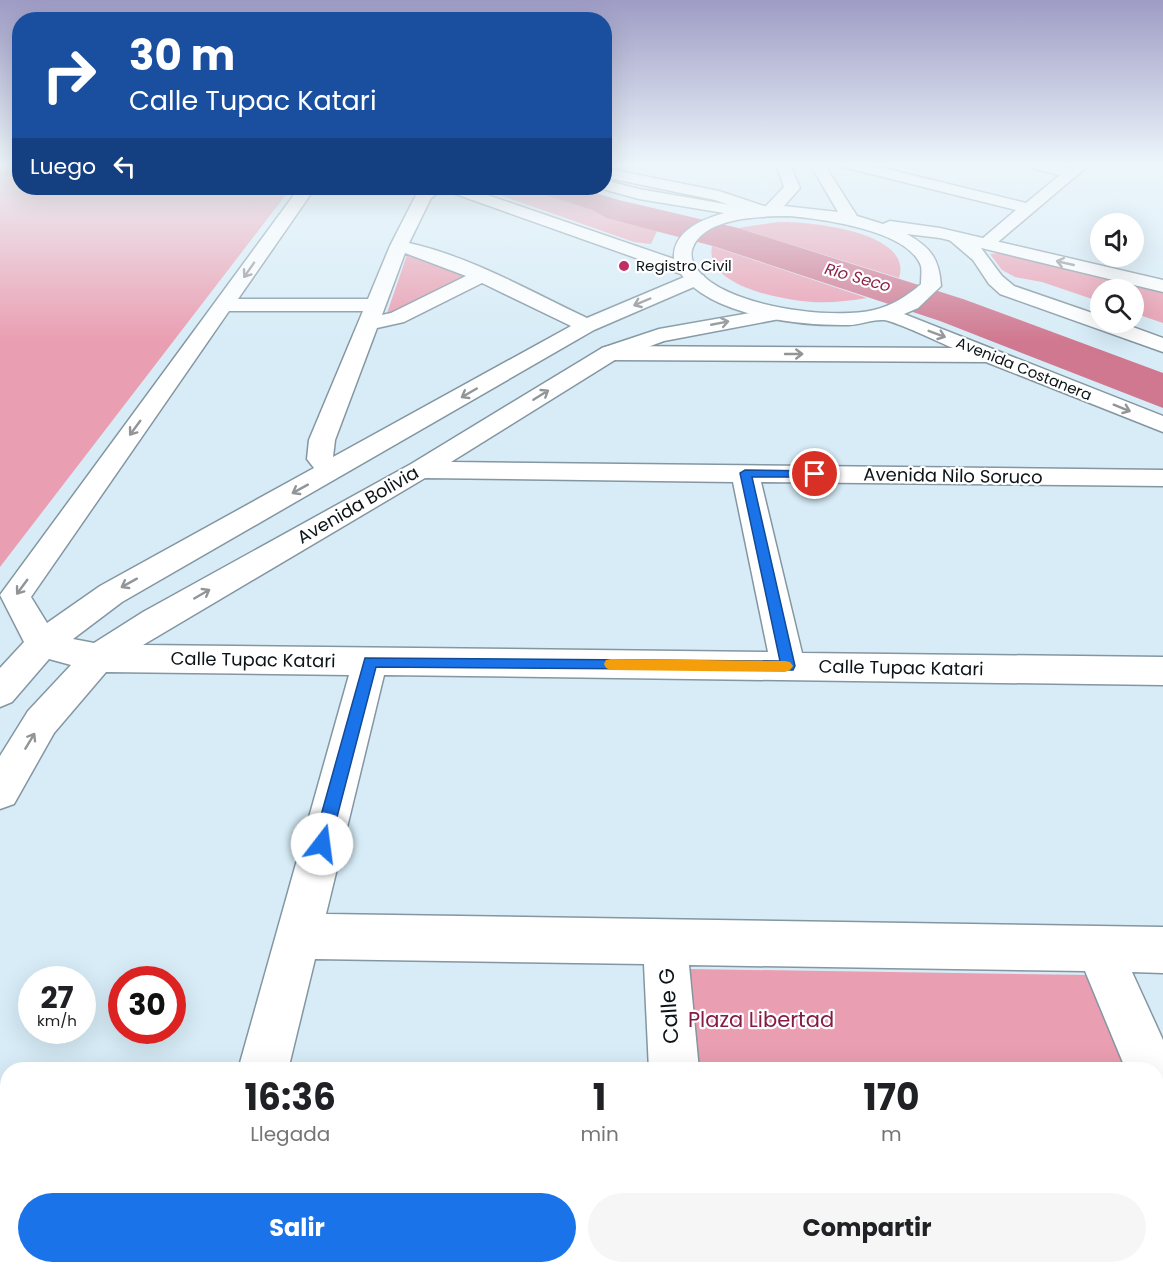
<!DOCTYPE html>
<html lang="es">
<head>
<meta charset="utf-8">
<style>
	body { margin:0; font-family:Poppins,sans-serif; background:#f6f6f6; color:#202124; height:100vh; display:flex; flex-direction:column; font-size:22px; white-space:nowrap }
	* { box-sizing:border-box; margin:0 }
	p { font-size:20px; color:#757577 }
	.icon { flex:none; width:33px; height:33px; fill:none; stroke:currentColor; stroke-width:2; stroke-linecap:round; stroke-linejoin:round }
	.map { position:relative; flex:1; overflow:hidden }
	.details { position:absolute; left:0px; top:1062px; width:1164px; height:212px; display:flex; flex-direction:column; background:#fff; border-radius:24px 24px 0 0; box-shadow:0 6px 24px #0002 }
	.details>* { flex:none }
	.hud { position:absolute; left:12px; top:12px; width:600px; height:183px; border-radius:24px; box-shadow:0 6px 24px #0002; background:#1a4fa0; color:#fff; overflow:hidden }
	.buttons { position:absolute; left:1090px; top:213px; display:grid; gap:12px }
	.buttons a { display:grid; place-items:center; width:54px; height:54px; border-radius:50%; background:#fff; box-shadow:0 6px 24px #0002; font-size:30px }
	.speed { position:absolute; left:18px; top:966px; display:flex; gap:12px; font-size:30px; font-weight:700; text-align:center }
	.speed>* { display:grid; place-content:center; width:78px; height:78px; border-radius:50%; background:#fff; box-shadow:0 6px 24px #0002; line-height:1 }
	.speed small { font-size:15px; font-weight:400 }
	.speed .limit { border:9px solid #d22; background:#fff; color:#111 }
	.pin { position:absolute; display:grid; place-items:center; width:51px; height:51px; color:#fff; margin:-26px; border:3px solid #fff; border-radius:50%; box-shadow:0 2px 6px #0007 }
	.me { position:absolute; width:66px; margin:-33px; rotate:15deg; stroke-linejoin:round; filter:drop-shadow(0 0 4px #0008) }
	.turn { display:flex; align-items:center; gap:21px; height:126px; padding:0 18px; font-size:27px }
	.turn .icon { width:78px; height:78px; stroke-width:2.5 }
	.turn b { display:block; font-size:42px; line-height:51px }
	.then { display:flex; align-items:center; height:57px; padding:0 18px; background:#0003; gap:12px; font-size:22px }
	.eta { display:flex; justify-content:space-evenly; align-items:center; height:102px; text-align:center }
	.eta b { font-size:36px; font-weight:700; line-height:42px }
	.action { display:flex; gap:12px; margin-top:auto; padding:12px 18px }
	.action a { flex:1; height:69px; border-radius:36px; background:#1a73e8; color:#fff; font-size:24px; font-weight:700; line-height:69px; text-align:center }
	.action a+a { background:#f6f6f6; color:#202124 }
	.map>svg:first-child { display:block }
	.green { fill:#ea9eb1 }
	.water { fill:#d07890 }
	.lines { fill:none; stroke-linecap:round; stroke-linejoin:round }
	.minor-casing { stroke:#8396a1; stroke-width:3 }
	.major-casing { stroke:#8396a1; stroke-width:3 }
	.minor { fill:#fff; fill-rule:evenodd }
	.major { fill:#fff; fill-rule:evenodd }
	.oneway { stroke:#929597 }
	.route { fill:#1a73e8; stroke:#114b97; stroke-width:1.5 }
	.slow { fill:#f59e0b }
	.poi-dot { fill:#be3165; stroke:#fff; stroke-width:2 }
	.labels { text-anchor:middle; stroke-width:4.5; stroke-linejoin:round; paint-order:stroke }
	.far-poi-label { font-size:15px; fill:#0c1418; stroke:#fff; text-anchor:start }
	.far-street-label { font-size:15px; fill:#0c1418; stroke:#fff }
	.far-water-label { font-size:16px; font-style:italic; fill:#8b2349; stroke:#fff }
	.street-label { font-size:18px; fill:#0c1418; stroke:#fff }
	.near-street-label { font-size:21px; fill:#0c1418; stroke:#fff }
	.near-park-label { font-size:21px; fill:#851c44; stroke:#fff }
</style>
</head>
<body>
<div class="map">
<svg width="1163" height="1273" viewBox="0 0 1163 1273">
	<rect width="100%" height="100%" fill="#d7ecf7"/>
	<g class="green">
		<path d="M0,164H19L20,188H291L0,567Z"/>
		<path d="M479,188H522L592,210L606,218L657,231L651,244L634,242Z"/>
		<path d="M778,222C806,221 914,231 899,278L738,228Z"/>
		<path d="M712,246L867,298C849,301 831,303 812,302C784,300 704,287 712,246Z"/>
		<path d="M408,252L469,278L386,316Z"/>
		<path d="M999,253L1163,292V323L1134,313V290H1101V302L1042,282L1015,277L1002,270L990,254Z"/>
		<path d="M687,969L1090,975L1130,1069H695Z"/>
		<path d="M1157,1134L1163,1149V1273H711L710,1266H1156Z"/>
	</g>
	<path class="water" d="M522,188H577L619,200L738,228L963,299L1163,373V408L940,321L713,246L606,218L592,210Z"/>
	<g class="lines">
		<defs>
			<g id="minor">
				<path d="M841,164H867L1026,203L1060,175L1028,167L1026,164H1053L1069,168L1074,164H1090L991,248H981L1002,276L1014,286L1101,316V322H1119L1163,338V352L1000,294L989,284L973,260L946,237L949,233L955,232L976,244L1016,210L843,167Z"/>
				<path d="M604,168L719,191L770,208L772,212L764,217L715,200L604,177Z"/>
				<path d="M299,188H315L238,299H368L390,246L416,195L426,188H444L431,198L409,243C471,257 530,291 587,318L689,275H703L706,279L703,283L594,330L122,602L73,639L94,643L143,612L411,464L602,348L659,329L778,308L785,310L788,314L785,318L664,341L618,358L451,462L1163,470V486L761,482L802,653L1163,657V685L384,675L326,914L1163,927V973L1132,972L1163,1040V1122L1156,1120V1070H1126L1085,971L689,965L699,1070H649L644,964L315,959L288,1070H238L349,675L106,672L54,733L14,804L0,809V756L28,711L71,665L49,659L12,702L0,707V668L24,642L0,595ZM405,253L466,276L391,313L382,315ZM482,283L571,326L333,457L335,440L377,328L404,322ZM229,311H363L309,440L307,459L314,468L100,586L47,623L31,597ZM425,478L733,482L768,652L143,645Z"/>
				<path d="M184,1266H242L240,1273H182Z"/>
				<rect x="659" y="1266" width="58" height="7"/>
			</g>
			<path id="major" d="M776,164H790L800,188L784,206L838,212L810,164H824L857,216L883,224L890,221L940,228L1163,280V292L940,238L907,234C931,248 939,258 941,286L918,308L904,314L1163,416V432L986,362L610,360L602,358L599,353L602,348L610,346L953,348C938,342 898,322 884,320C873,319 860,325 848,325C799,326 712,316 681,274L447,191L445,188H467L674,259C672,231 703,219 724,213L639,199L599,188H604V180L639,189L748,208L765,207L784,187ZM789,216C822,219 908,230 921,266C922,271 921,279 921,284C906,297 893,305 874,310C831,320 724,307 696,268C692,262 690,254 693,247C705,217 762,216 789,216Z"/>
		</defs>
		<use href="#minor" class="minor-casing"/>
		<use href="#major" class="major-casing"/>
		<use href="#minor" class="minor"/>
		<use href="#major" class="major"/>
	</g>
	<defs><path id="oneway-shaft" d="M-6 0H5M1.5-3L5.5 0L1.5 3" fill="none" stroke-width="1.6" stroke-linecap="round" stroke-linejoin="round" transform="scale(1.5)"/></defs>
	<g class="oneway">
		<use href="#oneway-shaft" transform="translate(1065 263) rotate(-167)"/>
		<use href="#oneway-shaft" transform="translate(249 270) rotate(125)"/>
		<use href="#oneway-shaft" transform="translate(642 302) rotate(157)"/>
		<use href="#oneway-shaft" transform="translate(720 323) rotate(-11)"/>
		<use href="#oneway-shaft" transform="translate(937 334) rotate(21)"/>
		<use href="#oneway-shaft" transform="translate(794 354)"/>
		<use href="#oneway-shaft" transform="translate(469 393) rotate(150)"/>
		<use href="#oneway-shaft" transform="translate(541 395) rotate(-32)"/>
		<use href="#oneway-shaft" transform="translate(1122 408) rotate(22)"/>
		<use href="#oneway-shaft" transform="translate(135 428) rotate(126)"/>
		<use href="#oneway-shaft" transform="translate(300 489) rotate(151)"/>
		<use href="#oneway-shaft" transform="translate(129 583) rotate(151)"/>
		<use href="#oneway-shaft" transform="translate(22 587) rotate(126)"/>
		<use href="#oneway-shaft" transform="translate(202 594) rotate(-30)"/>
		<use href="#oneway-shaft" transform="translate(30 741) rotate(-59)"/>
	</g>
	<linearGradient id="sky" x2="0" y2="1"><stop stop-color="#9e9cc5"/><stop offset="0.48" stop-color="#edf6fb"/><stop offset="1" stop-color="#edf6fb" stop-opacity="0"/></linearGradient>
	<rect width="1163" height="342" fill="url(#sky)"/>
	<path class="route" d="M745,470L815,471L820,474L815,477H752L795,666L793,670L376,667L330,844L328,850L322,853L316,850L313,844L365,658L780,661L740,473Z"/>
	<path class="slow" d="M611,659L785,661L790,662L793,666L790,670L785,672L611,670L606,668L604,664L606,660Z"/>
	<circle class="poi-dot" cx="624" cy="266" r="6"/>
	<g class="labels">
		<g class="far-poi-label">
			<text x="636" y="271">Registro Civil</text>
		</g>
		<g class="far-street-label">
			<text transform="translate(1024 369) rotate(22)" y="5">Avenida Costanera</text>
		</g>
		<g class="far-water-label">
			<text transform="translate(858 277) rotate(16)" y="6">Río Seco</text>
		</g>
		<g class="street-label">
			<text transform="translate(953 476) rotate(1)" y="6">Avenida Nilo Soruco</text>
			<text transform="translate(358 505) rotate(-30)" y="6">Avenida Bolivia</text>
			<text transform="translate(253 660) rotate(1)" y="6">Calle Tupac Katari</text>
			<text transform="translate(901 668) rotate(1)" y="6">Calle Tupac Katari</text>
		</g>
		<g class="near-street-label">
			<text transform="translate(669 1006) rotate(-94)" y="7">Calle G</text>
		</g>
		<g class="near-park-label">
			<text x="761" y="1027">Plaza Libertad</text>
		</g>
	</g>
</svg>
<div class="buttons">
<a><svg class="icon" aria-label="sound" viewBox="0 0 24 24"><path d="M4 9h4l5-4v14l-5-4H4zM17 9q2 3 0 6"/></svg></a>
<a><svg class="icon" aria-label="search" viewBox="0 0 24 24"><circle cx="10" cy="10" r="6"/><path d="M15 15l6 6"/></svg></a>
</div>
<div class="speed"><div>27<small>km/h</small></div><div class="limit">30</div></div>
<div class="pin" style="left:815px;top:474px;background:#d93025"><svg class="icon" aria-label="arrive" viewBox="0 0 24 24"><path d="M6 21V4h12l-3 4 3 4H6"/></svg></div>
<svg class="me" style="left:322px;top:844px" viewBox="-20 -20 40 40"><circle r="19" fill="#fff"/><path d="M0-13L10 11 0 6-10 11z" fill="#1a73e8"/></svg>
<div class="hud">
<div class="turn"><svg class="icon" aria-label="right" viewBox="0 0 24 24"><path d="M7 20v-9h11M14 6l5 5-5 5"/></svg><div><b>30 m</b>Calle Tupac Katari</div></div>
<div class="then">Luego<svg class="icon" aria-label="left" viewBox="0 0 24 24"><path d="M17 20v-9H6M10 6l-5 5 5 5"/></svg></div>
</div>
<section class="details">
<div class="eta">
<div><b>16:36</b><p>Llegada</p></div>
<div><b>1</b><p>min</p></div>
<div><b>170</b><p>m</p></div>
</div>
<div class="action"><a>Salir</a><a>Compartir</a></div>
</section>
</div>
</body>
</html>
